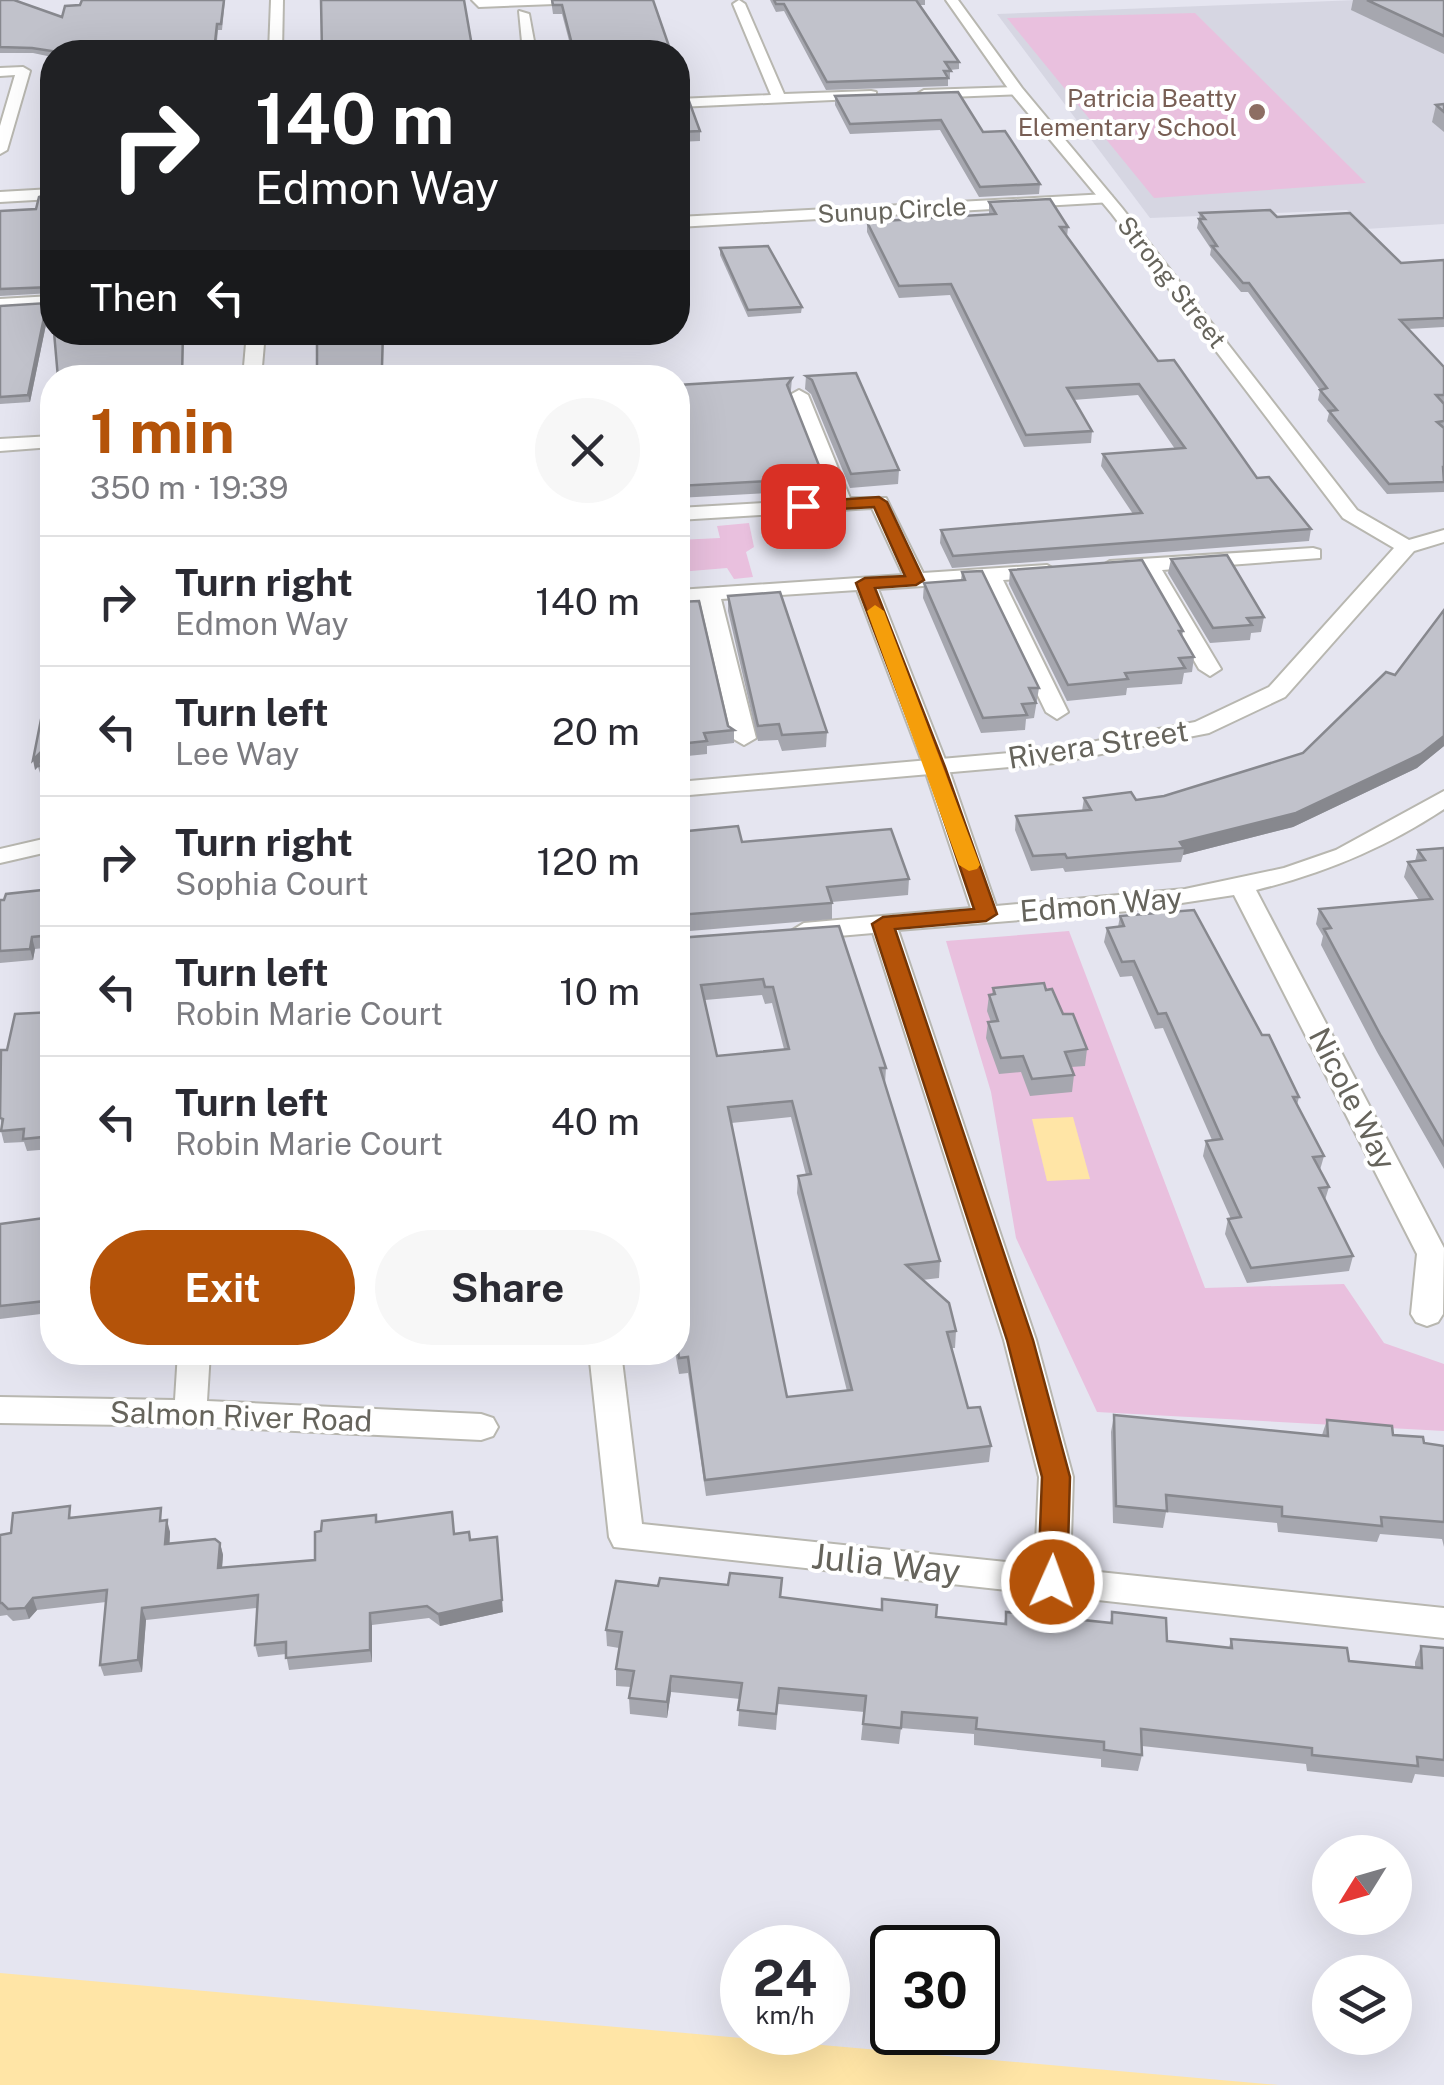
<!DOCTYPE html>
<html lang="en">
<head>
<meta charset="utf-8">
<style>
	body { margin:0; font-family:"Public Sans",sans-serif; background:#f7f7f7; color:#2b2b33; height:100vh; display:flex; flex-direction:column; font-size:38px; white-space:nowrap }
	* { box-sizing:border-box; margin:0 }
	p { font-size:32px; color:#7c7c81 }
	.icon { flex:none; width:55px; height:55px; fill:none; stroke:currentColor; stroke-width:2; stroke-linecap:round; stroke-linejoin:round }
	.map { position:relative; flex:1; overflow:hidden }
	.details { position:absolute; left:40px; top:365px; width:650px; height:1000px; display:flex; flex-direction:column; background:#fff; border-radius:40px; box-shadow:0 10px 40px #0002 }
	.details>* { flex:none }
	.top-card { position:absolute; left:40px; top:40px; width:650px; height:305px; border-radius:40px; box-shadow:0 10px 40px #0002; background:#202124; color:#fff; overflow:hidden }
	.needle { width:65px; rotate:233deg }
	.tools { position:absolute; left:1312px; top:1835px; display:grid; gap:20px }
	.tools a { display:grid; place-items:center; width:100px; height:100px; border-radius:50%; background:#fff; box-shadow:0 10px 40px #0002; font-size:50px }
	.speed { position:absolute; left:720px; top:1925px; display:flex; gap:20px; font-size:50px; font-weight:700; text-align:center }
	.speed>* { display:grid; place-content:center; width:130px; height:130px; border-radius:50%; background:#fff; box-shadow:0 10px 40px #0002; line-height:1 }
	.speed small { font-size:25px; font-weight:400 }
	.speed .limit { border:5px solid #111; border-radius:15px; background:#fff; color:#111 }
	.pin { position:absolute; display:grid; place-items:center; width:85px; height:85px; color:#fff; margin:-42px; border-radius:20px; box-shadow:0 5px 15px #0006 }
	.me { position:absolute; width:110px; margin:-55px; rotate:2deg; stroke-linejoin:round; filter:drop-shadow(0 0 8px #0008) }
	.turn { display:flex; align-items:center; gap:35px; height:210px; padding:0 50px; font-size:45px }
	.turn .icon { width:130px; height:130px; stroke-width:2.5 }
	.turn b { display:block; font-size:70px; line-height:85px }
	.then { display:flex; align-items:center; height:95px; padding:0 50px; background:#0003; gap:20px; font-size:38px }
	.round { display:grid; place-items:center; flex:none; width:105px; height:105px; border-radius:52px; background:#f7f7f7 }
	.overview { display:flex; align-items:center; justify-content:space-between; height:170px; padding:0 50px }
	h1 { font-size:60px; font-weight:700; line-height:75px; color:#b45309 }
	.button { display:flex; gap:20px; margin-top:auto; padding:20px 50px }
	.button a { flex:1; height:115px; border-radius:60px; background:#b45309; color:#fff; font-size:40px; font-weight:700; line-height:115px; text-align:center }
	.button a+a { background:#f7f7f7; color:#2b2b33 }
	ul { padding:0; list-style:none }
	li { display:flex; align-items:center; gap:30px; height:130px; padding:0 50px; border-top:2px solid #e1e1e2 }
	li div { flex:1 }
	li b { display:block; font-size:38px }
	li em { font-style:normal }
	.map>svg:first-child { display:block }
	.education { fill:#d6d6e2 }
	.green { fill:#e9c0de }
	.water { fill:#ffe5a6 }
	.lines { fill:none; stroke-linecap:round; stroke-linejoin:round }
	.minor-casing { stroke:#b8b7b0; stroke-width:4 }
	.tertiary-casing { stroke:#b8b7b0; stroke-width:4 }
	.minor { fill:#fff; fill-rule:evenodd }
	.tertiary { fill:#fff; fill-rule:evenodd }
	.wall { fill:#a6a7af; fill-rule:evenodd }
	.shaded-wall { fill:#87888e }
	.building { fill:#c1c2cb; stroke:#87888e; stroke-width:2.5; fill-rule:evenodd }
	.route { fill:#b45309; stroke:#753606; stroke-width:2.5 }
	.slow { fill:#f59e0b }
	.education-dot { fill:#8d6e63; stroke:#fff; stroke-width:4 }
	.labels { text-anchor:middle; stroke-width:8; stroke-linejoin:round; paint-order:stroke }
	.far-education-label { font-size:25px; fill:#785e54; stroke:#fff; text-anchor:end }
	.far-street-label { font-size:25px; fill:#66645c; stroke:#fff }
	.street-label { font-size:30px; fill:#66645c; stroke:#fff }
	.near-street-label { font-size:35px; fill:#66645c; stroke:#fff }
</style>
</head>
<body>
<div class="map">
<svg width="1444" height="2085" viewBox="0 0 1444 2085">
	<rect width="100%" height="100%" fill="#e5e5f0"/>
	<path class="education" d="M1357,0H1444V224L1366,229L1347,210L1150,218L997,14Z"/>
	<g class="green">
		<path d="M1195,13L1366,183L1154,198L1007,18Z"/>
		<path d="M749,523L754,547L746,552L753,577L734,579L727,568L679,572L678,540L720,538L717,526Z"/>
		<path d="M1069,931L1205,1288L1344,1284L1384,1343L1444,1364V1431L1097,1412L1016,1238L991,1092L946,941Z"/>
	</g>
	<g class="water">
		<path d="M1073,1117L1090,1179L1047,1181L1032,1119Z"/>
		<path d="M0,1973L1279,2085H0Z"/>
	</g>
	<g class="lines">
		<defs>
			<g id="minor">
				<path d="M271,0H283L282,52H269Z"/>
				<path d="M472,0H561L555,4L479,7Z"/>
				<path d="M739,0L745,4L784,94L871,91L876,92V98L678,107V99L771,95L733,4Z"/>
				<path d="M519,11L529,14L536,52H523Z"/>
				<path d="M0,68L23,67L30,71L7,150L0,154V126L15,75L0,76Z"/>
				<path d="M1017,87L1024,91L1022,94L924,98L917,94L924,90Z"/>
				<path d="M52,189V199L0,202V192Z"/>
				<path d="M1107,194L1112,196V202L678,227V217Z"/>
				<path d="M52,296V306L0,309V299Z"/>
				<path d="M247,332H265L261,378H243Z"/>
				<path d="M799,390L808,395L850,498H886L923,573L1047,565L1057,571L1047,577L1003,580L1068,712L1057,719L1046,712L983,582L878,589L948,767L996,906L1185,889L1284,868L1336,850L1444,791V809C1385,848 1325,873 1256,890L1444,1248L1443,1314L1438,1322L1427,1326L1416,1322L1411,1314L1417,1254L1234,895L1129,911L898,930L1036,1340L1073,1477L1070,1569L1444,1608V1638L614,1547L609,1537L589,1352H621L642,1524L1035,1565L1039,1477L1004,1340L873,933L804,939L791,931L804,923L971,908L924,767L857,590L721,599L756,738L744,745L732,738L700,601L678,602V590L903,575L872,508L678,520V508L831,499L790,395Z"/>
				<path d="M52,436V447L0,451V439Z"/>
				<path d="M1313,548L1320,550V558L1162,570L1221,669L1210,676L1199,669L1142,571L1110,573L1100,567L1110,561Z"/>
				<path d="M178,1352H210L207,1401L481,1414L493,1418L498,1427L493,1436L481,1440L190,1426L0,1423V1397L175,1400Z"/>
			</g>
			<g id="tertiary">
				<path d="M946,0H958L1022,88L1122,208L1357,510L1409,540L1444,530V542L1414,551L1285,697L1209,733L1055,763L678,796V782L1055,749L1195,722L1269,687L1394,548L1343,518L1112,214L1012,94Z"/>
				<path d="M52,837V851L0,863V849Z"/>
			</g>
		</defs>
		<use href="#minor" class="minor-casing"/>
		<use href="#tertiary" class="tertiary-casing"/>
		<use href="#minor" class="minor"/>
		<use href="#tertiary" class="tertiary"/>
	</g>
	<g class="wall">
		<path d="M0,0L62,17L225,0L222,30H218L216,52H52V57L33,53H0Z"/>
		<path d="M551,0L671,52H572L562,14H553Z"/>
		<path d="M770,0H925V5H920L959,62V69L950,70V79H948V86L826,90L784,11L776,12Z"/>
		<path d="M1353,0H1444V54L1351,10Z"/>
		<path d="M958,92L983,132L1040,184L1039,194L979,197L940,130L850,134L835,105V96Z"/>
		<path d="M678,98L700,131V141L678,142Z"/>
		<path d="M1444,104V132L1432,122L1436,105Z"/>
		<path d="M52,151V186H46L44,179Z"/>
		<path d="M52,193V319V293L0,296V211L36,209Z"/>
		<path d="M989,202L1068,227L1067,237L1158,361L1257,478L1311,529L1309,541L952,568L940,543L941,530L1133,514L1101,466L1103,454L1175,449L1138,395L1073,400L1092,431L1091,443L1024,447L950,295L899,298L867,232V222L989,214Z"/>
		<path d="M1200,213L1277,217L1401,263L1444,260V327L1408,329L1444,367V492L1387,494L1327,421L1329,413L1318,400L1320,390L1248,292H1241L1210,255L1211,249L1197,228Z"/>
		<path d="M720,248L802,307L801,313L748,317L720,255Z"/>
		<path d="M0,306L49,310L30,402L0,404Z"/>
		<path d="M856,373L899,470L898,484L850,488L811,394L805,389L806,376Z"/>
		<path d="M792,378L791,390L790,392L824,478L823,490L678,498V385Z"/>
		<path d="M1171,559L1264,617L1261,632L1251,633L1250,640L1210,643L1168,573Z"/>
		<path d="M1010,570L1183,631L1182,637L1194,657L1192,672L1184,673L1182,684L1127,688L1126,695L1067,701L1009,584Z"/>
		<path d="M962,572L1039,688L1034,718L1026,719L1025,730L981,733L923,598L924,583L961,580Z"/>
		<path d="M728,596L827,732L826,747L782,751L778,740L758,741L728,611Z"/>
		<path d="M678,602L728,726L734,730V743L707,746V754L678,757Z"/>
		<path d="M1444,610V746L1417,768L1293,827L1183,855L1181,862L1065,872L1063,868L1031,871L1015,830L1016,816L1082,811L1084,798L1136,800L1164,796L1303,753L1395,675Z"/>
		<path d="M52,679V775L41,776L38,767L35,770Z"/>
		<path d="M678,832L742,842L909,879L908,895L832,902V919L678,932Z"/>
		<path d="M1444,848V1169L1377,1052L1321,945L1323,936L1316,924L1319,909L1419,900L1404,877L1408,862L1415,861L1418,850Z"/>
		<path d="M52,889V947L35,949L33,960L0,963V900Z"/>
		<path d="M1120,916L1262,1035L1299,1097L1297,1105L1324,1156L1320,1170L1329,1187L1325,1200L1353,1256L1349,1271L1247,1283L1225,1234L1228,1219H1231L1203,1156L1206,1141L1212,1140L1163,1028L1155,1029L1132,976L1120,977L1104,942L1107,928L1118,927Z"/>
		<path d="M839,926L886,1068L885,1084L940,1261L939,1278L922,1280L956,1331L955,1348H952L968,1408L991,1446L989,1462L706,1496L688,1373L679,1374L675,1352H678V938ZM762,995L765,1004L772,1003L784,1049L717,1056L705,1000ZM791,1117L806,1175L798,1176L797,1193L847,1391L787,1397L731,1123Z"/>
		<path d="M993,988L1046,990L1087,1049L1085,1066L1071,1067L1074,1075L1072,1092L1030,1096L1021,1072L999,1074L986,1038L988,1022H991L987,1011L989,995H992Z"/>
		<path d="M52,1012V1149L27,1151L24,1142L4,1143L1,1131L0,1058Z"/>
		<path d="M52,1217V1303L49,1304V1313L0,1319V1224Z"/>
		<path d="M1114,1415L1322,1435L1327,1420L1393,1435L1424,1443L1444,1446V1547L1442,1539L1380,1534L1377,1542L1278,1532L1277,1523L1166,1512L1163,1528L1113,1523L1111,1432Z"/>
		<path d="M376,1515L377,1522L455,1534L470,1540L503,1612L440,1626L429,1618L372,1625V1662L289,1670L286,1654L258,1657L255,1645L257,1608L146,1620L142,1672L104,1676L100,1665L106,1602L37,1610L29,1619L13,1621L7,1615L0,1616V1535L74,1518L164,1520L170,1532L169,1544L220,1543L223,1555L222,1568L315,1560Z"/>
		<path d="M728,1585L781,1598L1004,1624L1006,1612L1110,1623L1112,1612L1167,1641L1229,1648L1231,1639L1349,1661L1415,1667V1662L1421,1646L1444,1648V1777L1415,1774L1412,1783L1307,1771L1306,1764L1142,1746V1755L1138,1771L1101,1767V1759L974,1745V1734L901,1728L899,1744L861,1740L864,1712L778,1704L776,1730L738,1726L740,1699L671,1692L667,1718L630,1714L629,1698L631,1687L616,1686V1669L619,1648L607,1646L606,1630L658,1586Z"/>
	</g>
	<g class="shaded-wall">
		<path d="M683,86V95L678,96V87Z"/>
		<path d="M47,303L49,310L30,402L28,395Z"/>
		<path d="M1444,736V746L1417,768L1293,827L1183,855L1184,848L1180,842Z"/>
		<path d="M41,752L43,761L35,770L33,760Z"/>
		<path d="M32,937L35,949L33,960L30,949Z"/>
		<path d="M46,1292L49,1304V1313L45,1301Z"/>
		<path d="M167,1520L170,1532L169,1556L165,1544Z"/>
		<path d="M220,1543L223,1555L221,1580L218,1568Z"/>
		<path d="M498,1549L503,1612L440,1626L438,1614Z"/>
		<path d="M33,1598L37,1610L29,1619L25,1608Z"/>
		<path d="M142,1608L146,1620L142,1672L138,1660Z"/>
		<path d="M370,1613L372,1625V1662L370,1650Z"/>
		<path d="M671,1676V1692L667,1718V1702Z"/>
	</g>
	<g class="building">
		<path d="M0,0H14L62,17L65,6L80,5L82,0H224L221,24H217L214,52H58L32,48L0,47Z"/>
		<path d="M321,0H464L473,52H322Z"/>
		<path d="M552,0H653L671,52H574L562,5H553Z"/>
		<path d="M774,0H916L959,62H945L951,71H944L948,78L827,82L784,4H776Z"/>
		<path d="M1367,0H1444V36Z"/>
		<path d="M678,69L683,86L678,87Z"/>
		<path d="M958,92L983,132L1005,131L1040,184L980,187L941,120L850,124L835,96Z"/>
		<path d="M678,98L689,101L700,131L678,132Z"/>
		<path d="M1444,104V112L1436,105Z"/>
		<path d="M52,151V180L44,179Z"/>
		<path d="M52,193V287L0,289V211L36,209L39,197Z"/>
		<path d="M1050,199L1068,227H1060L1158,361L1174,360L1257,478L1269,477L1311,529L953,556L941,530L1142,513L1103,454L1185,448L1139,384L1067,388L1092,431L1026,435L951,284L899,286L867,222L996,214L989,202Z"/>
		<path d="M1270,210L1277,217L1350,213L1401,263L1444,260V318L1400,320L1444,367V395H1436L1444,404V421L1437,422L1444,428V467H1443L1444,482L1389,484L1329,411L1337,410L1320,390L1327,388L1249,283H1243L1212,246H1217L1199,219H1205L1200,213Z"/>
		<path d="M768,246L802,307L748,310L720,248Z"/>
		<path d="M47,303L28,395L0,397V306Z"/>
		<path d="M54,332H183L182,378H58Z"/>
		<path d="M317,332H383L382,367L383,378H317Z"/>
		<path d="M856,373L899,470L851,474L812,380L806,376Z"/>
		<path d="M792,378L787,385L824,478L678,486V385Z"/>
		<path d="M1227,555L1264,617L1247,618L1252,625L1213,628L1171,559Z"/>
		<path d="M1142,560L1183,631H1179L1194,657L1179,658L1185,668L1125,673L1128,679L1068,685L1010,570Z"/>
		<path d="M982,571L1039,688H1029L1036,703L1022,704L1027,715L983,718L924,583L965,580L962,572Z"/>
		<path d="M780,592L827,732L782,735L779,724L758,726L728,596Z"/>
		<path d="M699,601L728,726L734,730L704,733L707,741L678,744V602Z"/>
		<path d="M1444,610V736L1421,754L1296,813L1180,842L1184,848L1067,858L1065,854L1033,856L1016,816L1091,810L1084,798L1131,792L1136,800L1164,796L1303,753L1386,672L1395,675Z"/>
		<path d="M52,679V765L38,766L41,752L33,760L48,684Z"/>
		<path d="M738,826L742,842L891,829L909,879L827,887L832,903L678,915V832Z"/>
		<path d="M1444,848V1145L1381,1036L1324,929L1331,928L1319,909L1432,899L1408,862L1425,860L1418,850Z"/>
		<path d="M52,889V935L32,937L30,949L0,951V900H4L6,894Z"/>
		<path d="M1194,910L1262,1035H1269L1299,1097H1293L1324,1156L1313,1157L1329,1187L1319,1188L1353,1256L1251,1268L1228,1219L1241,1217L1206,1141L1222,1139L1166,1013L1158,1014L1134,961L1122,962L1107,928L1124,926L1120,916Z"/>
		<path d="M839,926L886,1068H880L940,1261L906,1265L949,1303L956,1331L947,1332L968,1408L980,1407L991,1446L705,1480L688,1357L679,1358L678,1351V938ZM763,979L765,987H773L789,1049L717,1056L701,985ZM792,1101L811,1174L798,1176L852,1390L787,1397L728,1107Z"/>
		<path d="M1044,983L1046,990L1052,989L1063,1014H1073L1087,1049L1065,1052L1074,1075L1032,1079L1023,1056L1001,1058L988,1022L998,1021L989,995L995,994L993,988Z"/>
		<path d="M52,1012V1136L23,1139L24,1129L1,1131L3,1119L0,1118L1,1050H7L15,1014Z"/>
		<path d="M52,1217V1291L46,1292L45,1301L0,1306V1224Z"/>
		<path d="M1114,1415L1328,1436L1327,1420L1392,1426L1393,1435L1423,1437L1424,1443L1444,1446V1522L1381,1517L1382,1526L1282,1516V1507L1166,1495L1167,1511L1116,1506Z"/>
		<path d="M70,1506L69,1518L161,1508L160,1521L167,1520L165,1544L215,1539L220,1543L218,1568L315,1560V1532L321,1531L322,1521L376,1515V1522L452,1512L454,1534L469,1532L470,1540L497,1537L502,1600L438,1614L427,1606L370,1613V1650L286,1658V1642L255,1645L258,1595L142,1608L138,1660L100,1665L107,1590L33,1598L25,1608L8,1609L2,1603H0V1535L11,1533L13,1513Z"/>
		<path d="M730,1573L782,1578L780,1597L882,1610V1599L937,1605L936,1617L1006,1624V1612L1112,1623V1612L1166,1618L1167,1641L1232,1648L1231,1639L1347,1648L1349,1661L1422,1668L1421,1646L1444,1648V1760L1417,1757L1418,1766L1312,1755V1748L1141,1729L1142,1755L1104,1750V1742L976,1729L977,1718L902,1712L901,1728L863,1724L866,1696L779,1688L776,1714L738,1710L742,1683L671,1676L667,1702L629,1698L634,1671L616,1669L622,1632L606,1630L616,1581L658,1586L660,1578L728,1585Z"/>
	</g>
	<path class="route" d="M879,497L887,502L924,580L916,585L875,588L945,767L997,914L986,921L895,929L1033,1340L1070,1477L1067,1582L1063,1590L1052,1594L1042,1590L1038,1582L1042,1477L1007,1340L872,924L883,917L974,909L926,767L856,583L865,578L905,576L874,507L803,511L795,506L803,502Z"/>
	<path class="slow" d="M875,605L884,611L980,865L977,869L969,871L959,865L867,611Z"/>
	<circle class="education-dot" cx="1257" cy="112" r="10"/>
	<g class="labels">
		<g class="far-education-label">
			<text x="1237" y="107">Patricia Beatty<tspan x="1237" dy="29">Elementary School</tspan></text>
		</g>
		<g class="far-street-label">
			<text transform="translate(892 210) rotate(-3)" y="9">Sunup Circle</text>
			<text transform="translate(1172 282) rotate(52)" y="9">Strong Street</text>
		</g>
		<g class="street-label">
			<text transform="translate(1098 745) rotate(-9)" y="10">Rivera Street</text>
			<text transform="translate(1101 905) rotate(-5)" y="10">Edmon Way</text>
			<text transform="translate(1352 1099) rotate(63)" y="10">Nicole Way</text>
			<text transform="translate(241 1417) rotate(2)" y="10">Salmon River Road</text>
		</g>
		<g class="near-street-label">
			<text transform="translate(886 1564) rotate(6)" y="12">Julia Way</text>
		</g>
	</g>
</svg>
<div class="tools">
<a><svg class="needle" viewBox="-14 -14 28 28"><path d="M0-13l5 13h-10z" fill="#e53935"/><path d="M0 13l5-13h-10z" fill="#7c7c81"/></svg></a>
<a><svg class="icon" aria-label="layers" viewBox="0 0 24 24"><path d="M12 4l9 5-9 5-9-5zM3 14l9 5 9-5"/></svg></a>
</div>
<div class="speed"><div>24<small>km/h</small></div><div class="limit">30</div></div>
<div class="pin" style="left:803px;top:506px;background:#d93025"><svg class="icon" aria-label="arrive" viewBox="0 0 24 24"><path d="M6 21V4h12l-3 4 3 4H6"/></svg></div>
<svg class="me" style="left:1052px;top:1582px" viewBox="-20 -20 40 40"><circle r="17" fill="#b45309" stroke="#fff" stroke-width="3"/><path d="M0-11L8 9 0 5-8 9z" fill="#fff"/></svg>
<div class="top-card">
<div class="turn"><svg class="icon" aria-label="right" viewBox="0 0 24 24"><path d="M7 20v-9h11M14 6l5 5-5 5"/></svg><div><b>140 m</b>Edmon Way</div></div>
<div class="then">Then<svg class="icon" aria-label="left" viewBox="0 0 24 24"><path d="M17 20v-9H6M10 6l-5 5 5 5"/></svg></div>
</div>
<section class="details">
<div class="overview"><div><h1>1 min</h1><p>350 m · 19:39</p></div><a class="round"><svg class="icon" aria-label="close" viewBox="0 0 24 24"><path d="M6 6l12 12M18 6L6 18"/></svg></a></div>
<ul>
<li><svg class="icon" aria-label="right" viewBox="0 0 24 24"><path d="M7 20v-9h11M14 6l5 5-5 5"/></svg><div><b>Turn right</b><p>Edmon Way</p></div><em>140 m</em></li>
<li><svg class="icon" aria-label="left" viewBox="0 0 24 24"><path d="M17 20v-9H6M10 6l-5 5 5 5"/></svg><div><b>Turn left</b><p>Lee Way</p></div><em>20 m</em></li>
<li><svg class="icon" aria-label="right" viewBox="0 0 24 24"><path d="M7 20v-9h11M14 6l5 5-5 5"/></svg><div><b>Turn right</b><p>Sophia Court</p></div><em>120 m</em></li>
<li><svg class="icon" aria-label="left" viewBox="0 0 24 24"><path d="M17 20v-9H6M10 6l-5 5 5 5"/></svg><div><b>Turn left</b><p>Robin Marie Court</p></div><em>10 m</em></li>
<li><svg class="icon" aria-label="left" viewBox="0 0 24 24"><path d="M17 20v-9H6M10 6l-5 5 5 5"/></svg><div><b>Turn left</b><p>Robin Marie Court</p></div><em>40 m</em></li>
</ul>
<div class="button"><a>Exit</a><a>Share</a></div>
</section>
</div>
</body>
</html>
